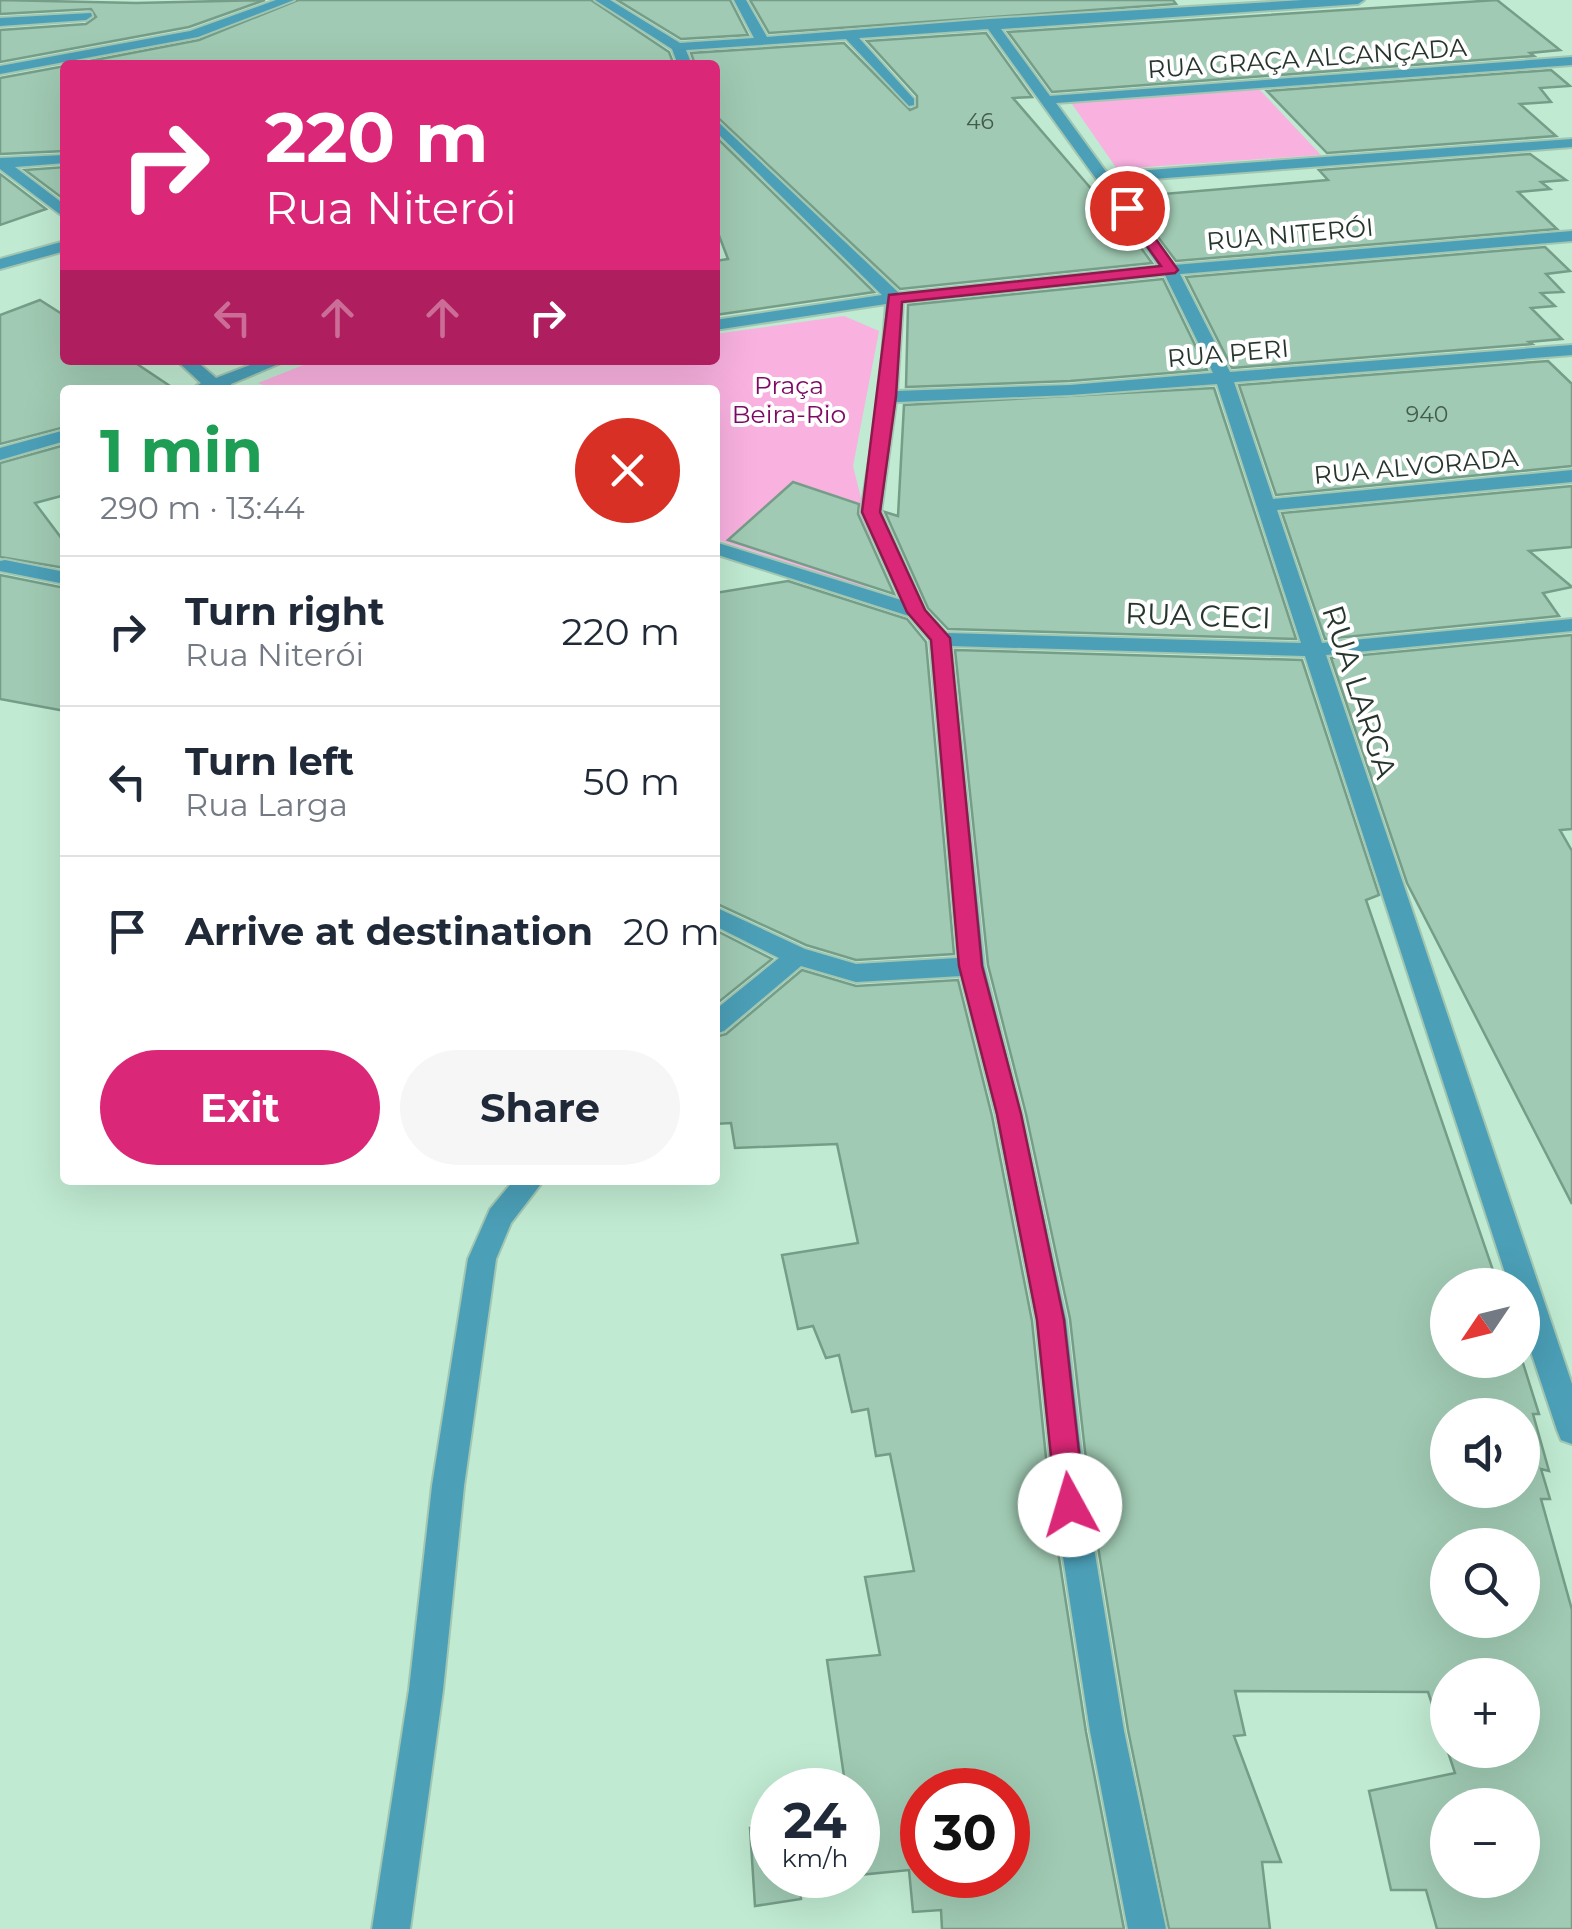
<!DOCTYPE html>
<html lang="en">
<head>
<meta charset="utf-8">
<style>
	body { margin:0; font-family:Montserrat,sans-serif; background:#f6f6f7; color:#1f2937; height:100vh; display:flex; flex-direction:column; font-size:38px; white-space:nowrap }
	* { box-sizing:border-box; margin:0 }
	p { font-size:32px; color:#747a83 }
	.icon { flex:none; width:55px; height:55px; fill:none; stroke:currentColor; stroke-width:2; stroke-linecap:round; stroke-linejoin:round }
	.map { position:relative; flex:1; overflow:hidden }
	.details { position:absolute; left:60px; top:385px; width:660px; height:800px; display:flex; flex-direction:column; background:#fff; border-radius:10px; box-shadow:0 10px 40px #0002 }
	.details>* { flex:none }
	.hud { position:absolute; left:60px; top:60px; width:660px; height:305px; border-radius:10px; box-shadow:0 10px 40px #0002; background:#db2777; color:#fff; overflow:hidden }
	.needle { width:65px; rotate:235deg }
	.tools { position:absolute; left:1430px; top:1268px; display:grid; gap:20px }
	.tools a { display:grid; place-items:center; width:110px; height:110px; border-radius:50%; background:#fff; box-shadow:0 10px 40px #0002; font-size:50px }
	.speed { position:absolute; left:750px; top:1768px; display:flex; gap:20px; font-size:50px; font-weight:700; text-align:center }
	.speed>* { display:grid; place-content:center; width:130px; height:130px; border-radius:50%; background:#fff; box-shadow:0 10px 40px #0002; line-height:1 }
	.speed small { font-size:25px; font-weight:400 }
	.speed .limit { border:15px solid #d22; background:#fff; color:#111 }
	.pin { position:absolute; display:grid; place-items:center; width:85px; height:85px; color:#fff; margin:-42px; border:5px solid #fff; border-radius:50%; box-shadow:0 2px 10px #0007 }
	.me { position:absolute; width:110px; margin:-55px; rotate:354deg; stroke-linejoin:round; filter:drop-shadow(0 0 8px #0008) }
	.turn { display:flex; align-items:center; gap:35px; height:210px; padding:0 40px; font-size:45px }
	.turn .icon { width:130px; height:130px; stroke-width:2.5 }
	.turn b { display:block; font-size:70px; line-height:85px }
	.lanes { display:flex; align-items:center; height:95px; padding:0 40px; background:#0003; justify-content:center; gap:50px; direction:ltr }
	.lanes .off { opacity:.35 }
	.round { display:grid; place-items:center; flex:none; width:105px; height:105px; border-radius:52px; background:#f6f6f7 }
	.summary { display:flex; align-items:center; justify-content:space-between; height:170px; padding:0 40px }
	h1 { font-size:60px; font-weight:700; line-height:75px; color:#1e9e55 }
	.cta { display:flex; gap:20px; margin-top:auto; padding:20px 40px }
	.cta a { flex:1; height:115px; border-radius:60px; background:#db2777; color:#fff; font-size:40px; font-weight:700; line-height:115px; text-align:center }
	.cta a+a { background:#f6f6f7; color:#1f2937 }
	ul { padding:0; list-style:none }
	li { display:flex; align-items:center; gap:30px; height:150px; padding:0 40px; border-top:2px solid #e0e1e3 }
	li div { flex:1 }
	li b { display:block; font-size:38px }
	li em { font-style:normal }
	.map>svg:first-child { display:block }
	.green { fill:#f9b1e0 }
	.building { fill:#a0cab3; stroke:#759d87; stroke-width:2.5; fill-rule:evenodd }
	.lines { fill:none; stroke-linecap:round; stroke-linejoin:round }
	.minor-casing { stroke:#a1c6b1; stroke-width:4 }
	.minor { fill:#4b9fb7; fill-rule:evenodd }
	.route { fill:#db2777; stroke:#8e194d; stroke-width:2.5 }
	.labels { text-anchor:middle; stroke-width:8; stroke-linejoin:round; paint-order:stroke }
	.far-number-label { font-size:22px; fill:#445b4e }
	.far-street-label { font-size:25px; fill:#26362d; stroke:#fff }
	.far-park-label { font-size:25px; fill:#7c0a63; stroke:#fff }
	.street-label { font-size:30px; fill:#26362d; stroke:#fff }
</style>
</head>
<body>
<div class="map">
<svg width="1572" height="1929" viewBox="0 0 1572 1929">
	<rect width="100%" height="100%" fill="#c0ead2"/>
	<g class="green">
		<path d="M1259,89L1321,155L1117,169L1070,101Z"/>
		<path d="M844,316L879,331L853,466L881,579L865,588L715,539V390H277L258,383L316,360H715V334Z"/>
	</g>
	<g class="building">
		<path d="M0,0L136,3L265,0L189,27L0,62V30L86,24L96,17L91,9L0,14Z"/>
		<path d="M298,0H591L669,52L674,65H69L199,40Z"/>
		<path d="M617,0H730L748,35L681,39Z"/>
		<path d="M750,0H1173L1176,4L769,33Z"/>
		<path d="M1497,0L1560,50L1530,53L1534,56L1052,92L1008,32Z"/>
		<path d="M986,33L1032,97L1013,98L1100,199L1105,198L1152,263L900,289L715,115V65H695L691,53L844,43L910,110L917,107V96L867,41Z"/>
		<path d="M65,66V151L0,154V78Z"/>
		<path d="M1551,70L1570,86L1540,88L1551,102L1520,104L1556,136L1327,153L1267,91Z"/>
		<path d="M715,136L874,292L715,315V261L728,259L715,225Z"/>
		<path d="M1530,154L1566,180L1541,182L1550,189L1518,192L1557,229L1176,261L1128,197L1328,180L1319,170Z"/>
		<path d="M65,167V200L25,170Z"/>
		<path d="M0,174L46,209L0,225Z"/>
		<path d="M1545,247L1570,271L1546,274L1563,292L1541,293L1555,306L1531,308L1562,339L1529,342L1532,344L1232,368L1186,277Z"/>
		<path d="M1163,279L1207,370L1070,381L906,387L908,305Z"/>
		<path d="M40,300L65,316V360H131L176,390H65V427L0,444V315Z"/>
		<path d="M1548,361L1572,384V466L1276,495L1239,385Z"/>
		<path d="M1214,388L1296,639L948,629L928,608L885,512L898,516L904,405Z"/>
		<path d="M65,445V495L35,503L65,543V568L0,557V463Z"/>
		<path d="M793,482L859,504L858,514L894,594L728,540Z"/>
		<path d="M1572,486V547L1529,551L1572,587L1543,593L1559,616L1325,639L1282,513Z"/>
		<path d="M0,575L65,588V711L0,699Z"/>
		<path d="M788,581L907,619L926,642L954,954L856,960L806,945L715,903V593Z"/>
		<path d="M1572,635V829L1560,830L1572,851V1204L1407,883L1331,658Z"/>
		<path d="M955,650L1302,660L1379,895L1366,900L1498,1285H1448V1360H1522L1539,1414H1533L1549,1471L1541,1469L1550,1499H1541L1572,1610V1929H1437L1426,1890H1391L1369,1791L1455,1773L1428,1692L1235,1691L1245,1735L1234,1736L1281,1862H1262L1270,1929H1169L1128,1730L1091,1504L1070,1319L1026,1114L988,965ZM1448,1415H1522V1490H1448ZM1448,1545H1522V1620H1448ZM1448,1675H1522V1750H1448ZM1448,1805H1522V1880H1448Z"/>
		<path d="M715,930L772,959L715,1005Z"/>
		<path d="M802,970L856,986L958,980L992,1116L1032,1321L1051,1506L1086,1732L1124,1929H942L941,1910L913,1912L909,1870L858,1875V1790H846L827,1660L880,1655L865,1577L914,1571L890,1454L876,1456L868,1409L852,1412L839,1355L826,1358L813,1326L798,1329L782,1255L858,1243L837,1144L735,1148L731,1123L715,1124V1037L726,1034ZM922,1790H1008V1875H922Z"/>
		<path d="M772,1827V1875H854L800,1880L801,1899L755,1906L750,1828Z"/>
	</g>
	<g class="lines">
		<defs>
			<g id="minor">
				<path d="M276,0H294L198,37L0,74V66L190,31Z"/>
				<path d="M595,0H610L680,43L754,38L734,0H746L767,37L990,19L1303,0H1364L1358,4L1001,29L1050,96L1572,57V65L1056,103L1107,173L1572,139V147L1113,182L1174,265L1572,231V241L1180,274L1230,372L1572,345V355L1234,382L1273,499L1572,470V482L1277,510L1322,643L1572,619V631L1326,655L1572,1384V1444L1561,1440L1557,1430L1522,1325V1285H1509L1305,656L951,646L984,966L1022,1115L1066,1320L1087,1505L1124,1731L1166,1929H1128L1090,1731L1055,1505L1036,1320L996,1115L961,976L856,982L801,966L724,1031L715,1034V1010L779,958L715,926V907L805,949L856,964L958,958L930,640L909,616L715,554V542L901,600L861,512L879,397L886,304L715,330V320L882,295L715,131V119L899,293L1159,266L988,29L859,38L914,99V105L909,106L846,39L686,50L692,65H678L672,49ZM1165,275L1213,373L1070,385L897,391L903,302ZM1217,384L1301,643L946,633L925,610L881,512L896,402L1070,395Z"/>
				<path d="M91,13L92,16L86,20L0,26V18Z"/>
				<path d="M65,155V163L15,167L65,205V218L0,169V158Z"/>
				<path d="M65,241V251L0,269V259Z"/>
				<path d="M176,360H195L216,378L263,360H288L231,384L232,390H190L201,383Z"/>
				<path d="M65,430V441L0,460V448Z"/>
				<path d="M5,560L65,572V584L0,571V561Z"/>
				<path d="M514,1180H544L511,1223L496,1259L464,1486L443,1690L410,1929H372L409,1690L432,1486L468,1259L490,1209Z"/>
			</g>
		</defs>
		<use href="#minor" class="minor-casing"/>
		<use href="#minor" class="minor"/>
	</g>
	<path class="route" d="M1122,206H1132L1178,270L1175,273L902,302L896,396L880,512L925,610L950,638L982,966L1021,1114L1064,1320L1085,1505L1081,1515L1070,1519L1060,1515L1056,1505L1037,1320L997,1114L959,966L931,640L907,612L862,512L889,295L1161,266L1120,208Z"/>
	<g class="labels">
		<g class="far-number-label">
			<text x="980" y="129">46</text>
			<text x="1427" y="422">940</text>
		</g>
		<g class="far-street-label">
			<text transform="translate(1307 58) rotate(-4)" y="9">RUA GRAÇA ALCANÇADA</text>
			<text transform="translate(1290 234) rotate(-5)" y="9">RUA NITERÓI</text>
			<text transform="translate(1228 353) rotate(-5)" y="9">RUA PERI</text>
			<text transform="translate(1416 466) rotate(-5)" y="9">RUA ALVORADA</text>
		</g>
		<g class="far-park-label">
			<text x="789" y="394">Praça<tspan x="789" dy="29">Beira-Rio</tspan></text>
		</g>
		<g class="street-label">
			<text transform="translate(1198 616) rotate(2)" y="10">RUA CECI</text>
			<text transform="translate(1359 692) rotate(72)" y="10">RUA LARGA</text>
		</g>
	</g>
</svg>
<div class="tools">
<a><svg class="needle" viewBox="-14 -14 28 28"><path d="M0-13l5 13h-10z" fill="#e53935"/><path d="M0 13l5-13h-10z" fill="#747a83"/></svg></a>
<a><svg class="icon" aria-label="sound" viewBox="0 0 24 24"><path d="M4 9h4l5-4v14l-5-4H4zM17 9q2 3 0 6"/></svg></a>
<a><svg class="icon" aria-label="search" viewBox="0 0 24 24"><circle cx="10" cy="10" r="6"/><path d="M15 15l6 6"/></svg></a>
<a>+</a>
<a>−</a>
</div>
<div class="speed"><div>24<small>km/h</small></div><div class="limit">30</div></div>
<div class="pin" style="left:1127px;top:208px;background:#d93025"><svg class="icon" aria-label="arrive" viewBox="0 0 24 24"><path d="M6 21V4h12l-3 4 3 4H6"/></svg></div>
<svg class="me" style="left:1070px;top:1505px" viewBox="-20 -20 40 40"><circle r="19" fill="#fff"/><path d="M0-13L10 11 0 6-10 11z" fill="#db2777"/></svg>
<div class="hud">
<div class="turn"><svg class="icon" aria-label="right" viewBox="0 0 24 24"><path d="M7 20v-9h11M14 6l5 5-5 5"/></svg><div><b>220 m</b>Rua Niterói</div></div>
<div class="lanes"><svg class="icon off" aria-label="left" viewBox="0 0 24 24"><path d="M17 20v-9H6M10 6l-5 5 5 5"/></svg><svg class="icon off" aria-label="ahead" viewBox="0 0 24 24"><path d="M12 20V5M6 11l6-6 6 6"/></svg><svg class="icon off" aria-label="ahead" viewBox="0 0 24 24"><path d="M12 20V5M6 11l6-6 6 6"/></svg><svg class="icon" aria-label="right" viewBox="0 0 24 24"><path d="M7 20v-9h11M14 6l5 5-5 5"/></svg></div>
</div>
<section class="details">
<div class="summary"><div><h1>1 min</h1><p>290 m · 13:44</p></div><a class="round" style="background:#d93025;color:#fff"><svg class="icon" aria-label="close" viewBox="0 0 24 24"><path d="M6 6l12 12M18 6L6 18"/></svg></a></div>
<ul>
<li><svg class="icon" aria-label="right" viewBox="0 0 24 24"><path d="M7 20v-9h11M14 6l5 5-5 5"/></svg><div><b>Turn right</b><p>Rua Niterói</p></div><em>220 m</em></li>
<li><svg class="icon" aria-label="left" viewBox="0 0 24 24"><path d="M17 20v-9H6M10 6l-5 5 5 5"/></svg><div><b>Turn left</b><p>Rua Larga</p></div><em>50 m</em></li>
<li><svg class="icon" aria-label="arrive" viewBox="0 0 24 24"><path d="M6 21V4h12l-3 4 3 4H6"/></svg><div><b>Arrive at destination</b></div><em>20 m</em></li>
</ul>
<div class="cta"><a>Exit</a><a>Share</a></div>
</section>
</div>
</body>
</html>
